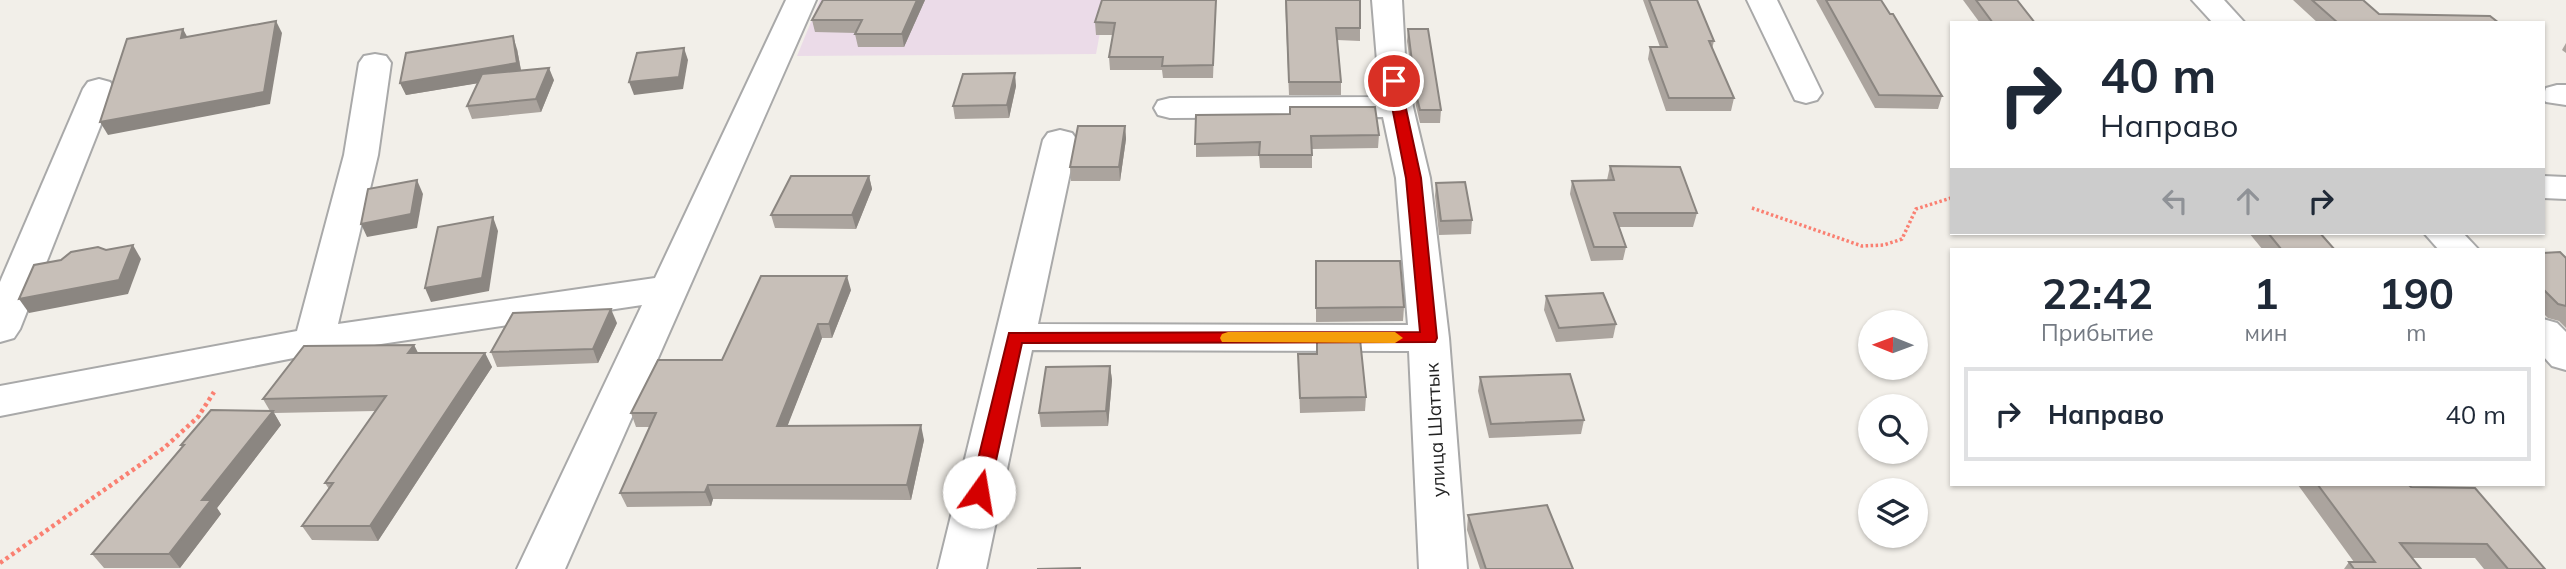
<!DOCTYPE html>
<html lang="ru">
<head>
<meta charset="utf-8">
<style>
	body { margin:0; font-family:Mulish,sans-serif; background:#f6f6f7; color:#1f2937; height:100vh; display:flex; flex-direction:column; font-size:26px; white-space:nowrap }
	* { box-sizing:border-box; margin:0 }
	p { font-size:23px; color:#747a83 }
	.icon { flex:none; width:38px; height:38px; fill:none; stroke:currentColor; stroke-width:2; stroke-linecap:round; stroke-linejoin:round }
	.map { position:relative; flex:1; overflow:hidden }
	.side { position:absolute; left:1950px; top:248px; width:595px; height:238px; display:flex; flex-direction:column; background:#fff; border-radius:0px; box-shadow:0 2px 5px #0004 }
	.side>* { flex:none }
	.top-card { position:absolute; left:1950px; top:21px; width:595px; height:214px; border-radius:0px; box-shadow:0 2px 5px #0004; background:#fff; color:#1f2937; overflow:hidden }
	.needle { width:46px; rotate:271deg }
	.controls { position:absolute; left:1858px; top:310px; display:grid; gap:14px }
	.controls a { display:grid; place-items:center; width:70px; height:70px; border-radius:50%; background:#fff; box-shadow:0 2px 5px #0004; font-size:35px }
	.pin { position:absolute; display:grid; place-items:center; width:60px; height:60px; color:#fff; margin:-30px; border:4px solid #fff; border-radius:50%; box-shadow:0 2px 7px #0007 }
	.me { position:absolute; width:77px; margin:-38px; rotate:13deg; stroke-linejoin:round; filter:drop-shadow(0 0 5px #0008) }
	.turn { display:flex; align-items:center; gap:24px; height:147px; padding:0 35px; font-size:32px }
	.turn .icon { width:91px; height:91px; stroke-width:2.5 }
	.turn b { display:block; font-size:49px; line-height:60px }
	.lanes { display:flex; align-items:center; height:66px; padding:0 35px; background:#0003; justify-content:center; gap:35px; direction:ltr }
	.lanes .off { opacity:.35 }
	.eta { display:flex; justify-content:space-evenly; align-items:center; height:119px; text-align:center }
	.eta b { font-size:42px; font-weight:700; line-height:49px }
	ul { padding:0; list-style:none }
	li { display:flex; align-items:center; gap:21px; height:94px; margin:0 14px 10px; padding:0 21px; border:4px solid #e0e1e3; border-radius:0px }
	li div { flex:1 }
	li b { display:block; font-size:26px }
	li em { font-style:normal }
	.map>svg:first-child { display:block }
	.industrial { fill:#ebdbe8 }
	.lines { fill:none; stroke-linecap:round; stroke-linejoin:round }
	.minor-casing { stroke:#a9a9a9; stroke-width:4 }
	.path-far1 { stroke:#fa8072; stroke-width:3.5; stroke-dasharray:2.5 2.5; stroke-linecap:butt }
	.path { stroke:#fa8072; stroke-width:4.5; stroke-dasharray:3.5 3.5; stroke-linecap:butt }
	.minor { fill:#fff; fill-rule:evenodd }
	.wall { fill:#aba49e }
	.shaded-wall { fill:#8b8681 }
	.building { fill:#c7bfb8; stroke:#8b8681; stroke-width:2 }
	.route { fill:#d40000; stroke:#8a0000; stroke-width:2 }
	.slow { fill:#f59e0b }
	.labels { text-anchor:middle; stroke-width:7; stroke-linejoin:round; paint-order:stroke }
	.street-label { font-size:19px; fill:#222; stroke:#fff }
</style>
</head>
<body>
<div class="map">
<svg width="2566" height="569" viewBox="0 0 2566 569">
	<rect width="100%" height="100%" fill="#f2efe9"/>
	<path class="industrial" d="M820,0H1106L1096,54L797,56Z"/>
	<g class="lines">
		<defs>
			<g id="minor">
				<path d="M786,0H816L565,569H517L642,305L314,354L0,416V386L297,331L344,155L359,63L364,56L375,54L386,56L391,63L378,155L338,324L655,278Z"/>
				<path d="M1372,0H1402L1405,56L1413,107L1430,178L1449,338L1467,569H1419L1409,351L1032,350L986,569H938L1043,140L1048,133L1060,130L1072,133L1077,140L1038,324L1408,325L1396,178L1383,117L1170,118L1158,115L1154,108L1158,101L1170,98L1380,97Z"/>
				<path d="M1747,0H1777L1822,93L1817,100L1806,103L1795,100Z"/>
				<path d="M2192,0H2224L2245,23H2213Z"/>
				<path d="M99,79L110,82L115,89L20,329L14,338L0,342V282L83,89L88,82Z"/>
				<path d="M2557,85H2566V105L2546,102L2543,98L2546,88Z"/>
				<path d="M2543,176L2566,177V199L2543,198Z"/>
				<path d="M2424,233H2463L2479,250H2439Z"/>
				<path d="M2543,319L2557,323L2566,332V370L2552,366L2543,356Z"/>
			</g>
		</defs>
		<use href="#minor" class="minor-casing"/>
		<path class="path-far1" d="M1752,208L1862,246L1884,245L1902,239L1916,209L1951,198"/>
		<path class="path" d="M0,563L164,448L198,417L214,392"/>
		<use href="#minor" class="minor"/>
	</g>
	<g class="wall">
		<path d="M823,0H925L904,47H858L855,34L856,33L815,32L812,20Z"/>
		<path d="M1102,0H1216L1213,78H1163L1162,70H1110L1109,57L1113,35H1096L1095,22Z"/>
		<path d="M1285,0L1360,28V41L1337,40L1341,82V95H1289Z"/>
		<path d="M1643,0H1697L1714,41L1712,49L1734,98L1731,111H1666L1648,59L1650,47H1660Z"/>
		<path d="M1816,0H1881L1942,96L1938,109L1875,108Z"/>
		<path d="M1963,0H2017L2035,23H1980Z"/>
		<path d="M2293,0H2363L2379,14L2499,23H2318Z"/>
		<path d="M1408,29L1441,110L1440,123H1420L1416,106L1407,41Z"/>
		<path d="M2566,43V53L2562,50Z"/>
		<path d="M517,49L521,70L554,80L541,112L472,119L467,106L478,83L406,95L400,83Z"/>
		<path d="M1016,86L1009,118L955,119L953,106Z"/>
		<path d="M1196,115L1379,135L1378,148L1312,149V168H1260L1259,156L1196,157Z"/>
		<path d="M1125,126L1126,139L1120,181H1071L1070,167Z"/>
		<path d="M1610,166L1697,213L1693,227H1619L1626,247L1623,260L1591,261L1570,194L1572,181L1607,180Z"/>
		<path d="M869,176L872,189L856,229L775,228L771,215Z"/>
		<path d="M1436,183L1472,220L1471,234L1439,235L1435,196Z"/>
		<path d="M2249,233H2320L2335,250H2263Z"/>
		<path d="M2543,253L2566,258V328L2559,321L2548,318L2543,313Z"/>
		<path d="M1316,261L1404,307L1403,321L1316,322Z"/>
		<path d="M851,290L832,338H822L787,426L924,440L911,500L713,499L711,506L627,507L620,493L650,427H636L631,413L722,360Z"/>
		<path d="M1546,296L1616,324L1613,338L1556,342L1544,310Z"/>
		<path d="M617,323L598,363L497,367L491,352Z"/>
		<path d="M414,345L418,353H485L492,367L378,541L312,540L302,526L329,489L325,483L375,411L274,413L281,425L217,508L221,514L180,568H104L92,554L182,447L181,445L270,411L263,399Z"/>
		<path d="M1298,354H1316L1366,397L1365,411L1300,413Z"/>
		<path d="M1110,366L1112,380L1108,426L1041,427L1039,413Z"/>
		<path d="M1480,377L1584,420L1581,434L1489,438L1478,391Z"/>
		<path d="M2298,485H2409L2411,487L2545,569H2484L2475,558H2412L2421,569H2344L2349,562H2354Z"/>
		<path d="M1468,515L1573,569H1480L1467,530Z"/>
	</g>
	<g class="shaded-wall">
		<path d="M917,0H925L904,47L902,34Z"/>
		<path d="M276,21L282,33L270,104L108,135L100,122Z"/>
		<path d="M183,29L190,42L181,38Z"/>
		<path d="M513,36L517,49L522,76L406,95L400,83Z"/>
		<path d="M684,48L688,60L683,89L634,95L629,82Z"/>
		<path d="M549,68L554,80L541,112L536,99Z"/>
		<path d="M1015,73L1016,86L1009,118L1007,105Z"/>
		<path d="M1125,126L1126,139L1120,181L1119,167Z"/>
		<path d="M869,176L872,189L856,229L852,215Z"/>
		<path d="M417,180L423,194L417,228L367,237L361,224Z"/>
		<path d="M493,217L498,231L489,291L431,302L425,288Z"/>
		<path d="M133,245L141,259L128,294L29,313L19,299Z"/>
		<path d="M847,276L851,290L832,338L829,324Z"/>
		<path d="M611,309L617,323L598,363L593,349Z"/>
		<path d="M818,324L822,338L782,440L777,426Z"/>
		<path d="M414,345L421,359L408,353Z"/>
		<path d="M485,353L492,367L378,541L370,526Z"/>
		<path d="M1110,366L1112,380L1108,426L1106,411Z"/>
		<path d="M273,411L281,425L217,508L221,514L180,568L169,554L202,500Z"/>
		<path d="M921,425L924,440L911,500L907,485Z"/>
		<path d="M708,485L713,499L711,506L705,492Z"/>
	</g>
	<g class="building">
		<path d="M823,0H917L902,34H855L862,20H812Z"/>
		<path d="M1102,0H1216L1213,65L1162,66L1163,57H1109L1115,23L1095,22Z"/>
		<path d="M1286,0H1360V28H1336L1341,82H1289Z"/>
		<path d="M1649,0H1697L1714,41H1709L1734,98H1669L1650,47H1667Z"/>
		<path d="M1826,0H1881L1890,14H1893L1942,96L1879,95Z"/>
		<path d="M1976,0H2017L2035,23H1993Z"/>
		<path d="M2312,0H2363L2379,14L2490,16L2499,23H2338Z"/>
		<path d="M276,21L264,92L100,122L127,39L183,29L181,38Z"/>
		<path d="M1408,29H1428L1441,110H1420L1416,94Z"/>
		<path d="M513,36L517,63L400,83L406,53Z"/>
		<path d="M684,48L679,77L629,82L637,53Z"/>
		<path d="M549,68L536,99L467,106L482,74Z"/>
		<path d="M1015,73L1007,105L953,106L963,74Z"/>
		<path d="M1290,107H1375L1379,135L1311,136L1312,155H1259L1260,142L1195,144L1196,115L1290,114Z"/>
		<path d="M1078,126H1125L1119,167H1070Z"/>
		<path d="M1610,166L1680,167L1697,213H1614L1626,247H1594L1572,181L1614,180Z"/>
		<path d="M791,176H869L852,215H771Z"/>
		<path d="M417,180L411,214L361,224L368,189Z"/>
		<path d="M1465,182L1472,220L1441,221L1436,183Z"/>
		<path d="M493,217L482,278L425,288L438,227Z"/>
		<path d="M2268,233H2320L2335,250L2281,249Z"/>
		<path d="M133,245L119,280L19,299L34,265L61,260L71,252L98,247L106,250Z"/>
		<path d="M2560,252L2566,258V306L2558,304L2543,289V253Z"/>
		<path d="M1316,261H1400L1404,307L1316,308Z"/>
		<path d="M761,276H847L829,324H818L777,426L921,425L907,485H708L705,492L620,493L656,413H631L658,360H722Z"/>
		<path d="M1603,293L1616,324L1559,328L1546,296Z"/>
		<path d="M611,309L593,349L491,352L513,313Z"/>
		<path d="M1317,339H1360L1366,397L1300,398L1298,354H1317Z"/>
		<path d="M414,345L408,353H485L370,526H302L333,483H325L386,396L263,399L304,346Z"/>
		<path d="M1110,366L1106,411L1039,413L1046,367Z"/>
		<path d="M1570,374L1584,420L1491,424L1480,377Z"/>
		<path d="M211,410L273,411L202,500H211L169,554H92L184,445H181Z"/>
		<path d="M2318,485H2409L2411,487L2475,488L2545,569H2508L2487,544L2400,543L2421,569H2354L2349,562H2375Z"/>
		<path d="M1547,505L1573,569H1486L1468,515Z"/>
		<path d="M1080,568V569H1037Z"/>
	</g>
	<path class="route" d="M1394,77L1400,81L1421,178L1437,338L1435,342L1022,343L989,492L986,497H973L970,492L1009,333L1420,332L1406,178L1387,81Z"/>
	<path class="slow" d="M1228,332H1395L1403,338L1395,343L1222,342L1220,338L1222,334Z"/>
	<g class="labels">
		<g class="street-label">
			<text transform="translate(1435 430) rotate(-93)" y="7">улица Шаттык</text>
		</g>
	</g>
</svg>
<div class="controls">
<a><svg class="needle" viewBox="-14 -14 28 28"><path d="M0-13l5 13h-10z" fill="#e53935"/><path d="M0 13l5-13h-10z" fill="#747a83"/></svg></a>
<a><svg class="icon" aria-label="search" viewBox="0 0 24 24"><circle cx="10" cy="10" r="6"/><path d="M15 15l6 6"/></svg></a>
<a><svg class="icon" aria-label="layers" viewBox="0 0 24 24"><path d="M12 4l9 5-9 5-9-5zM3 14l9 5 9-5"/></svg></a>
</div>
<div class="pin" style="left:1394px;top:81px;background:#d93025"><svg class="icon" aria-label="arrive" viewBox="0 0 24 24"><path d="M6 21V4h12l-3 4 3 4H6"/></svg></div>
<svg class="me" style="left:979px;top:492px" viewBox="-20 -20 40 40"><circle r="19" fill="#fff"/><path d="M0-13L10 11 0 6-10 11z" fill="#d40000"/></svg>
<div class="top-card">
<div class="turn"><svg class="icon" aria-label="right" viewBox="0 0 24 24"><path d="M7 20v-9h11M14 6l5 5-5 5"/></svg><div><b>40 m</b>Направо</div></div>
<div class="lanes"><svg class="icon off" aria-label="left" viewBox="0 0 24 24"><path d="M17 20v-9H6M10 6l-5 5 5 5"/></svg><svg class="icon off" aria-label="ahead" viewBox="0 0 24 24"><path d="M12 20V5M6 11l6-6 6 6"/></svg><svg class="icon" aria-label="right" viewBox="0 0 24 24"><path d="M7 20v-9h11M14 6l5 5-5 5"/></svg></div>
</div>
<section class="side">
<div class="eta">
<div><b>22:42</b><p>Прибытие</p></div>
<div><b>1</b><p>мин</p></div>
<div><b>190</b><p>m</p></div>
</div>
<ul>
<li><svg class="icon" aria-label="right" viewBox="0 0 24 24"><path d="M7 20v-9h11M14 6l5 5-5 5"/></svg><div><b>Направо</b></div><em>40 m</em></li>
</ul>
</section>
</div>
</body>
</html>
